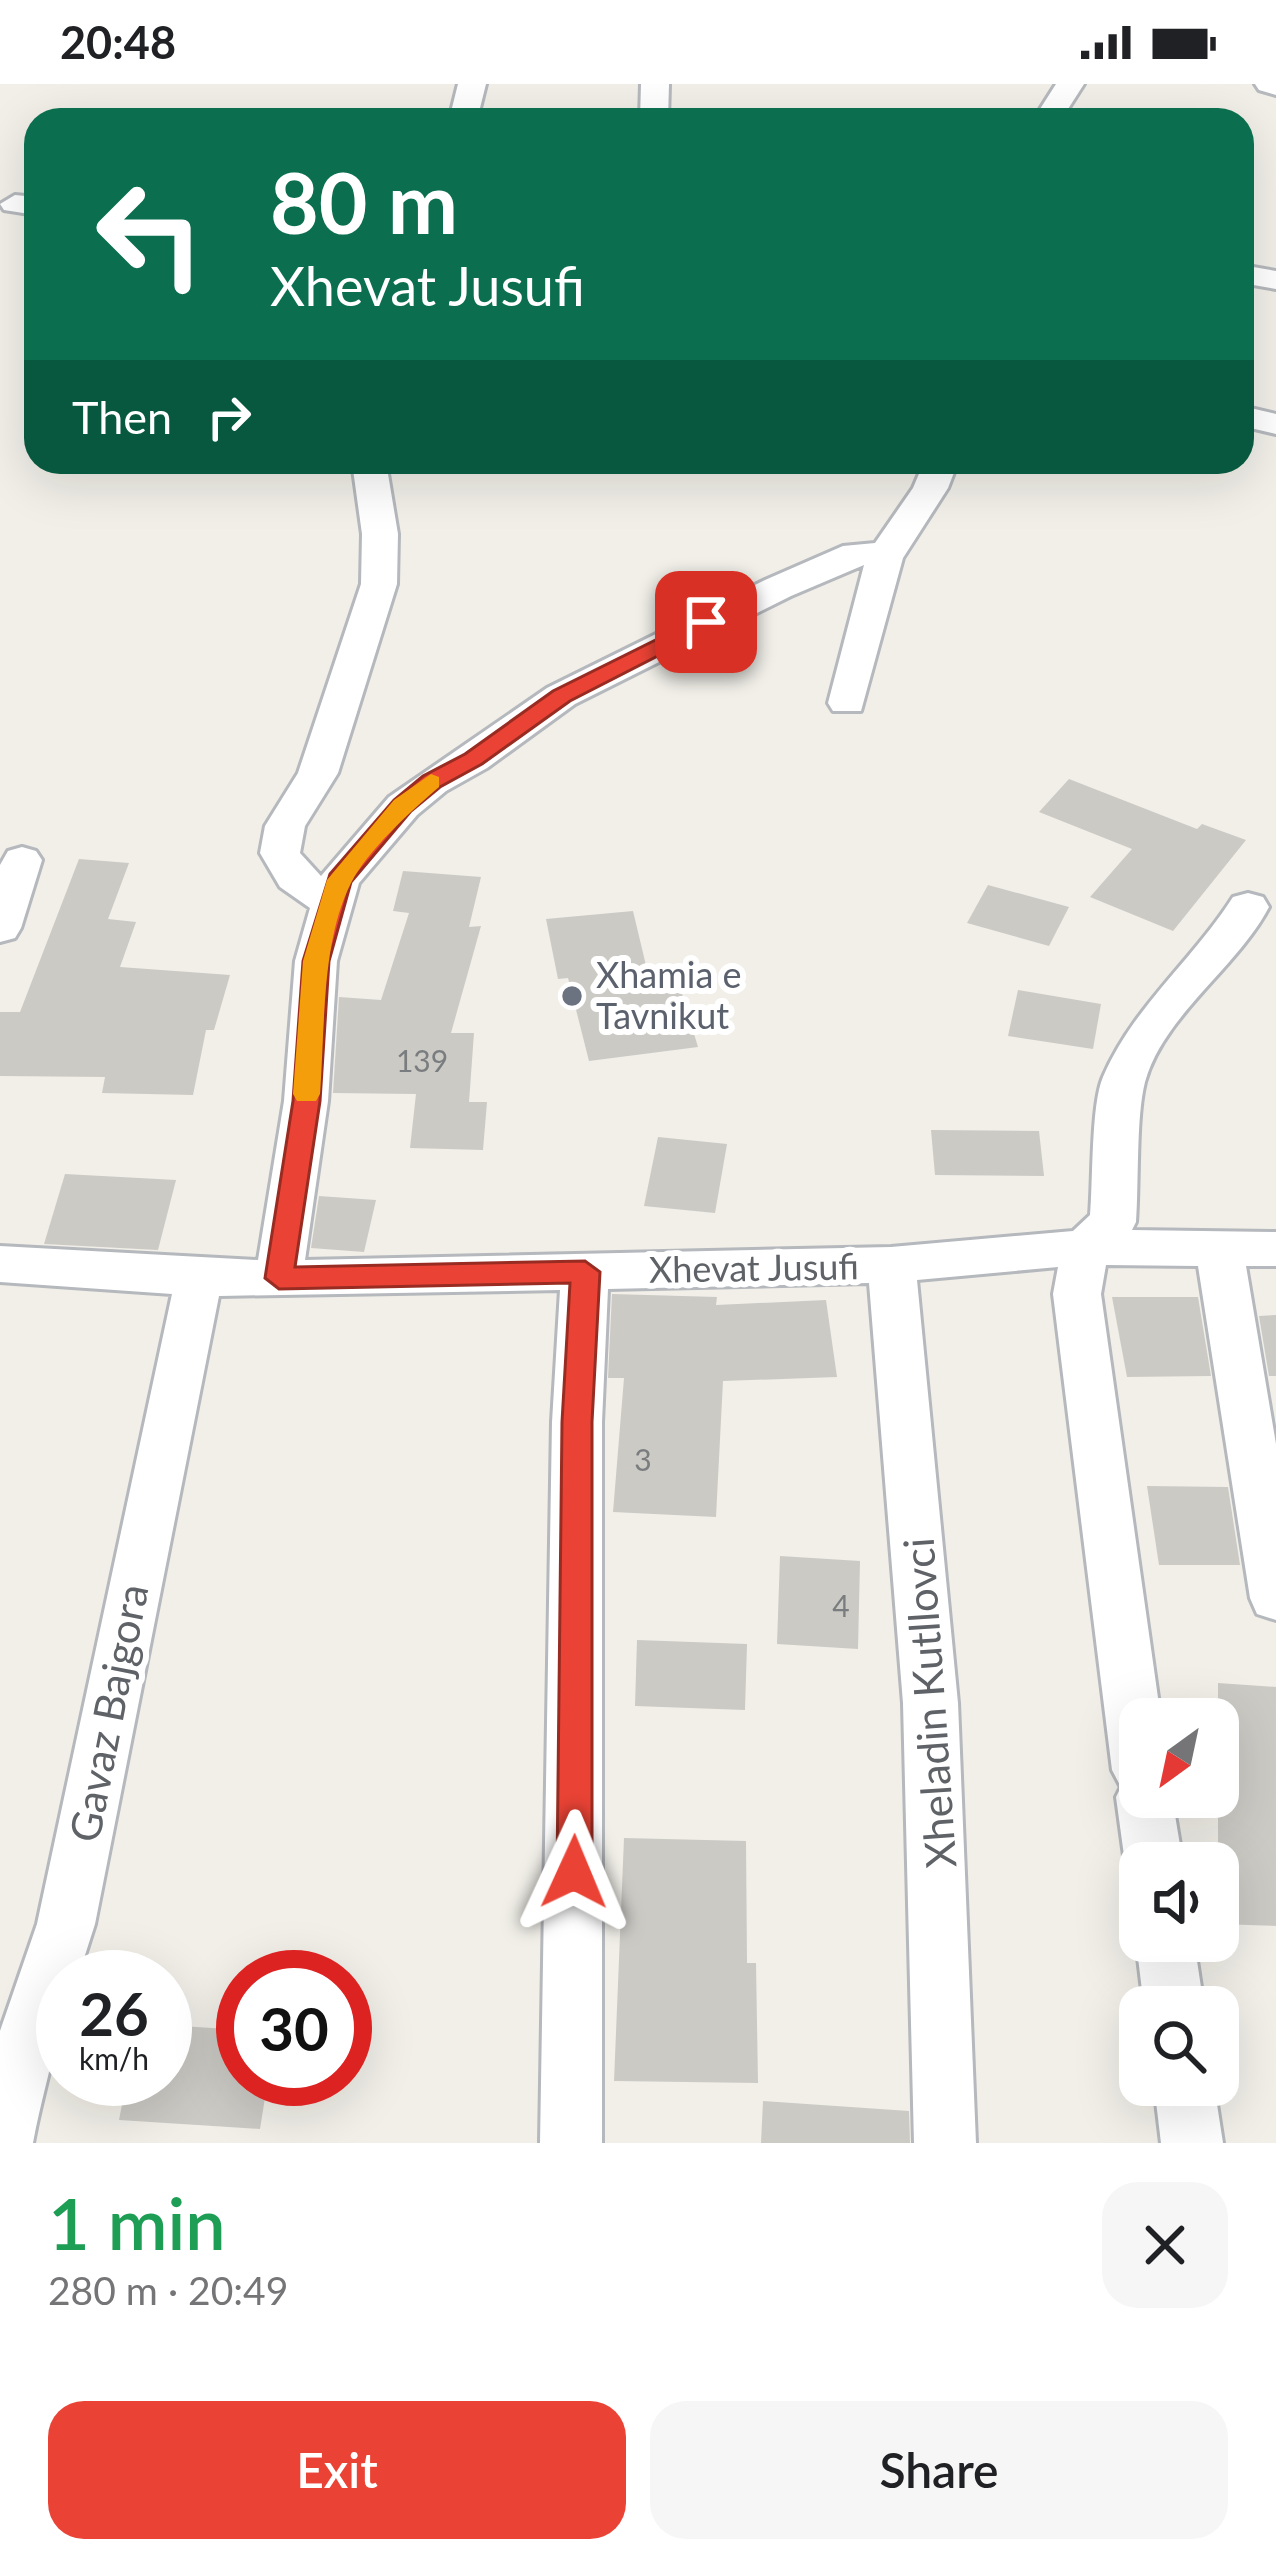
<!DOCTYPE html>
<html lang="en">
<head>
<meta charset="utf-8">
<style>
	body { margin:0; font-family:Lato,sans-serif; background:#f6f6f6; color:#202124; height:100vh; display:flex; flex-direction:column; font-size:45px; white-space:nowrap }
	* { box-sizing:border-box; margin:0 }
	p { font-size:39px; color:#757577 }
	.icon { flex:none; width:66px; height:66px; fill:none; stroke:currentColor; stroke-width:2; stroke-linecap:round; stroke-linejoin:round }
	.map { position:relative; height:2059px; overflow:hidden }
	.details { display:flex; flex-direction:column; background:#fff; flex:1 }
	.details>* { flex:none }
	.banner { position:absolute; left:24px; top:24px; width:1230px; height:366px; border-radius:36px; box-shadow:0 12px 48px #0002; background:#0b6e4f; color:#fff; overflow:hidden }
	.needle { width:78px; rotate:213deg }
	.tools { position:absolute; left:1119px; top:1614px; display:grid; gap:24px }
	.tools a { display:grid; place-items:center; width:120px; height:120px; border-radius:24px; background:#fff; box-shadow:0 12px 48px #0002; font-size:60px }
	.speed { position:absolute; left:36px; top:1866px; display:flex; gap:24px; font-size:60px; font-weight:700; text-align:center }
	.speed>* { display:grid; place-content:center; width:156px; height:156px; border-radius:50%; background:#fff; box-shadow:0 12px 48px #0002; line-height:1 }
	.speed small { font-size:30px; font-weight:400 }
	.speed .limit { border:18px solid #d22; background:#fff; color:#111 }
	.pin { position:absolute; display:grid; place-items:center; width:102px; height:102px; color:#fff; margin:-51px; border-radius:24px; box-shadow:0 6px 18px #0006 }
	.me { position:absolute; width:132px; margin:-66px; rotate:1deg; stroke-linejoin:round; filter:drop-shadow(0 0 9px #0008) }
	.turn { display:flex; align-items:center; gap:42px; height:252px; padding:0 48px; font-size:54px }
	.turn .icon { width:156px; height:156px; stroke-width:2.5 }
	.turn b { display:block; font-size:84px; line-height:102px }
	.then { display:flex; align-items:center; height:114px; padding:0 48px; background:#0003; gap:24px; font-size:45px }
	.round { display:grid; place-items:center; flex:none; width:126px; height:126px; border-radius:36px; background:#f6f6f6 }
	.headline { display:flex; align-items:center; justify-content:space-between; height:204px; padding:0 48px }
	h1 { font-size:72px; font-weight:600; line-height:90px; color:#1e9e55 }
	.cta { display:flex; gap:24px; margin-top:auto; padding:24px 48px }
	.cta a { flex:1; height:138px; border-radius:36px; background:#ea4335; color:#fff; font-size:48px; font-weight:600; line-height:138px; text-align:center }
	.cta a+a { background:#f6f6f6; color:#202124 }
	.status { display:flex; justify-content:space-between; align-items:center; height:84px; padding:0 60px; background:#fff; direction:ltr }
	.status svg { height:33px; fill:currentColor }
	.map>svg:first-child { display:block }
	.building { fill:#cccac5 }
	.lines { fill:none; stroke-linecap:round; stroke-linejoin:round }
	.street-casing { stroke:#b5b8bc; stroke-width:6 }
	.street { fill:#fff; fill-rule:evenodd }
	.route { fill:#ea4335; stroke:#982c22; stroke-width:3 }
	.slow { fill:#f59e0b }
	.worship-dot { fill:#6b7280; stroke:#fff; stroke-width:4.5 }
	.labels { text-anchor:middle; stroke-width:12; stroke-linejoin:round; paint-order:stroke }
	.number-label { font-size:30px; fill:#7a7d7f }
	.worship-label { font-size:36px; fill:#5b616d; stroke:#fff; text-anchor:start }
	.street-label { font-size:36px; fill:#5f6368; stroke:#fff }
	.near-street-label { font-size:42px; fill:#5f6368; stroke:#fff }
</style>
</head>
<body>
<div class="status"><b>20:48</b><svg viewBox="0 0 49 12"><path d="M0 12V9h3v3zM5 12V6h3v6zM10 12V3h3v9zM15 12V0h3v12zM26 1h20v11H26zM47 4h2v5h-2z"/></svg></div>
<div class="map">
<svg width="1276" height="2059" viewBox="0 0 1276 2059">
	<rect width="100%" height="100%" fill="#f1efe8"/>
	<g class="building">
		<path d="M1069,695L1197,745L1202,740L1246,756L1173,847L1090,813L1132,765L1039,728Z"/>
		<path d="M79,775L129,779L108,835L136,838L120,883L230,891L214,946H206L193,1011L102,1009L105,993L0,992V928H20Z"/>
		<path d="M403,787L481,793L469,843L481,842L451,949H474L469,1018H487L483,1066L410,1064L416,1010L333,1009L339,913L381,916L409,829L393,827Z"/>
		<path d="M988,801L1069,823L1049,862L967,839Z"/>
		<path d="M633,827L649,894L676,890L698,963L589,977L568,894L558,895L546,835Z"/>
		<path d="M1018,906L1101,920L1093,965L1008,952Z"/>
		<path d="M931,1046L1039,1047L1044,1092L935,1091Z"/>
		<path d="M658,1053L727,1060L715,1129L644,1122Z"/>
		<path d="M65,1090L176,1096L158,1166L44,1160Z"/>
		<path d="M319,1112L376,1116L364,1168L311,1164Z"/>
		<path d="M612,1210L717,1213L716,1221L826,1216L837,1293L723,1297L716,1433L613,1428L624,1294H608Z"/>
		<path d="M1112,1213H1198L1211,1292L1127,1293Z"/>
		<path d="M1276,1231V1292H1269L1259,1232Z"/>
		<path d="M1147,1402L1228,1403L1240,1481H1159Z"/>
		<path d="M780,1472L860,1477L858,1565L777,1560Z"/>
		<path d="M637,1556L747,1560L745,1626L635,1622Z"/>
		<path d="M1218,1599L1276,1603V1842L1218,1840Z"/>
		<path d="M624,1754L746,1757L747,1879H756L758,1999L614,1997Z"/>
		<path d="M165,1941L243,1946V1995H268L260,2045L119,2036L127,1995H165Z"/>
		<path d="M763,2017L909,2027L910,2059H761Z"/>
	</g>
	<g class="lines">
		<defs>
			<g id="street">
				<path d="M458,0H486L477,36H449Z"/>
				<path d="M641,0H669L668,36H640Z"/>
				<path d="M1056,0H1084L1061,36H1033Z"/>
				<path d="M1255,0H1276V11L1259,6Z"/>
				<path d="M15,111L36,113V131L4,126L0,120Z"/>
				<path d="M1242,181L1276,187V205L1242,199Z"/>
				<path d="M1242,322L1276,330V350L1242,342Z"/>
				<path d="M352,378H386L398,450L397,500L338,689L305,742L300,769L321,792L389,713L547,604L765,496L843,462L875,459L913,404L924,378H958L948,404L903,474L861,627H833L828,619L864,481L791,512L575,620L487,684L446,707L417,731L359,799L337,877L328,1017L305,1176L891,1163L1073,1147L1090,1131C1093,1098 1091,1020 1103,993C1133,923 1193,876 1233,813L1248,809L1263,813L1269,823C1237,884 1163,932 1145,998C1136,1033 1139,1099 1136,1138L1132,1146L1276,1148V1182H1246L1276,1360V1536L1257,1530L1250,1514L1198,1182L1106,1181L1101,1210L1161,1635H1140V1713H1172L1183,1779H1140V1799L1134,1797L1125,1779L1116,1713L1121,1703L1112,1686L1053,1210L1058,1183L917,1196L958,1619L976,2059H914L903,1619L869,1199L608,1205L602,1338V2059H540L552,1338L560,1206L219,1212L95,1840L78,1893H63C63,1950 43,2003 33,2059H0V1947L37,1840L172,1210L0,1198V1162L258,1176L284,1017L295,877L310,824L280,803L260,769L265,742L298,689L361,500L362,450Z"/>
				<path d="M22,763L36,767L42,776L21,844L15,854L0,858V781L8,767Z"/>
				<path d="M1140,1848V1857H1194L1204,1923H1144L1136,1857Z"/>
				<path d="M1154,2001H1214L1223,2059H1161Z"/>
			</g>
		</defs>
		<use href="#street" class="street-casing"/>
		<use href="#street" class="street"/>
	</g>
	<path class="route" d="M706,531L717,538L714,543L570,617L482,680L440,703L411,727L351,798L329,877L320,1017L295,1183L585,1177L600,1188L592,1338V1788L586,1799L574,1803L562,1799L557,1788L562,1338L570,1199L279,1205L265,1194L293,1017L303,877L330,790L394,716L423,692L465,670L553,607Z"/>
	<path class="slow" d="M431,690L439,693V703C412,726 367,767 351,799C321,858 325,945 320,1010L316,1017H297L293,1010L303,877L327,796L394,716Z"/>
	<circle class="worship-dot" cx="572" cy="912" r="12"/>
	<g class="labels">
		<g class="number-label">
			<text x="422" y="988">139</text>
			<text x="643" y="1387">3</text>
			<text x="841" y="1533">4</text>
		</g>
		<g class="worship-label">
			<text x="596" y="904">Xhamia e<tspan x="596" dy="41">Tavnikut</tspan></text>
		</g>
		<g class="street-label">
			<text transform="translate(754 1184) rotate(-1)" y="13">Xhevat Jusufi</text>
		</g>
		<g class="near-street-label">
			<text transform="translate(930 1619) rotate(-94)" y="15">Xheladin Kutllovci</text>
			<text transform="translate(109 1629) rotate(-79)" y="15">Gavaz Bajgora</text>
		</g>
	</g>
</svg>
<div class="tools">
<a><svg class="needle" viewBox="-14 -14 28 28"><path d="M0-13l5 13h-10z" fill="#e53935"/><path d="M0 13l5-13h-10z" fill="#757577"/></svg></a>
<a><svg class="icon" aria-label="sound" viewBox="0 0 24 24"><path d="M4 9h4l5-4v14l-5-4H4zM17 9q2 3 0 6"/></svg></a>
<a><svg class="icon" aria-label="search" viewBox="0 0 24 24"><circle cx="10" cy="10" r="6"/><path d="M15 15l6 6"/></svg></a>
</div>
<div class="speed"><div>26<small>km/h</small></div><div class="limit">30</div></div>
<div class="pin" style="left:706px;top:538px;background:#d93025"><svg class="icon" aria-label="arrive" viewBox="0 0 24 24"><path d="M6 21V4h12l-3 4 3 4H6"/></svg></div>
<svg class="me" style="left:574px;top:1788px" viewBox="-20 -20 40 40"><path d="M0-17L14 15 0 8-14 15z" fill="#ea4335" stroke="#fff" stroke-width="4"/></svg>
<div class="banner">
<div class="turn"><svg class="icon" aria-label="left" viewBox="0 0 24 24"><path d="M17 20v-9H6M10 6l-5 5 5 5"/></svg><div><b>80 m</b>Xhevat Jusufi</div></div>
<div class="then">Then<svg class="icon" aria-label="right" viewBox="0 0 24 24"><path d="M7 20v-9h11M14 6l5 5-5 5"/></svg></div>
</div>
</div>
<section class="details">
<div class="headline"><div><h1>1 min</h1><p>280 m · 20:49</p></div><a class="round"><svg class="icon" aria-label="close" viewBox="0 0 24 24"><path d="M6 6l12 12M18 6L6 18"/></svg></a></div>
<div class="cta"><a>Exit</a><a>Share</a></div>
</section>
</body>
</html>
